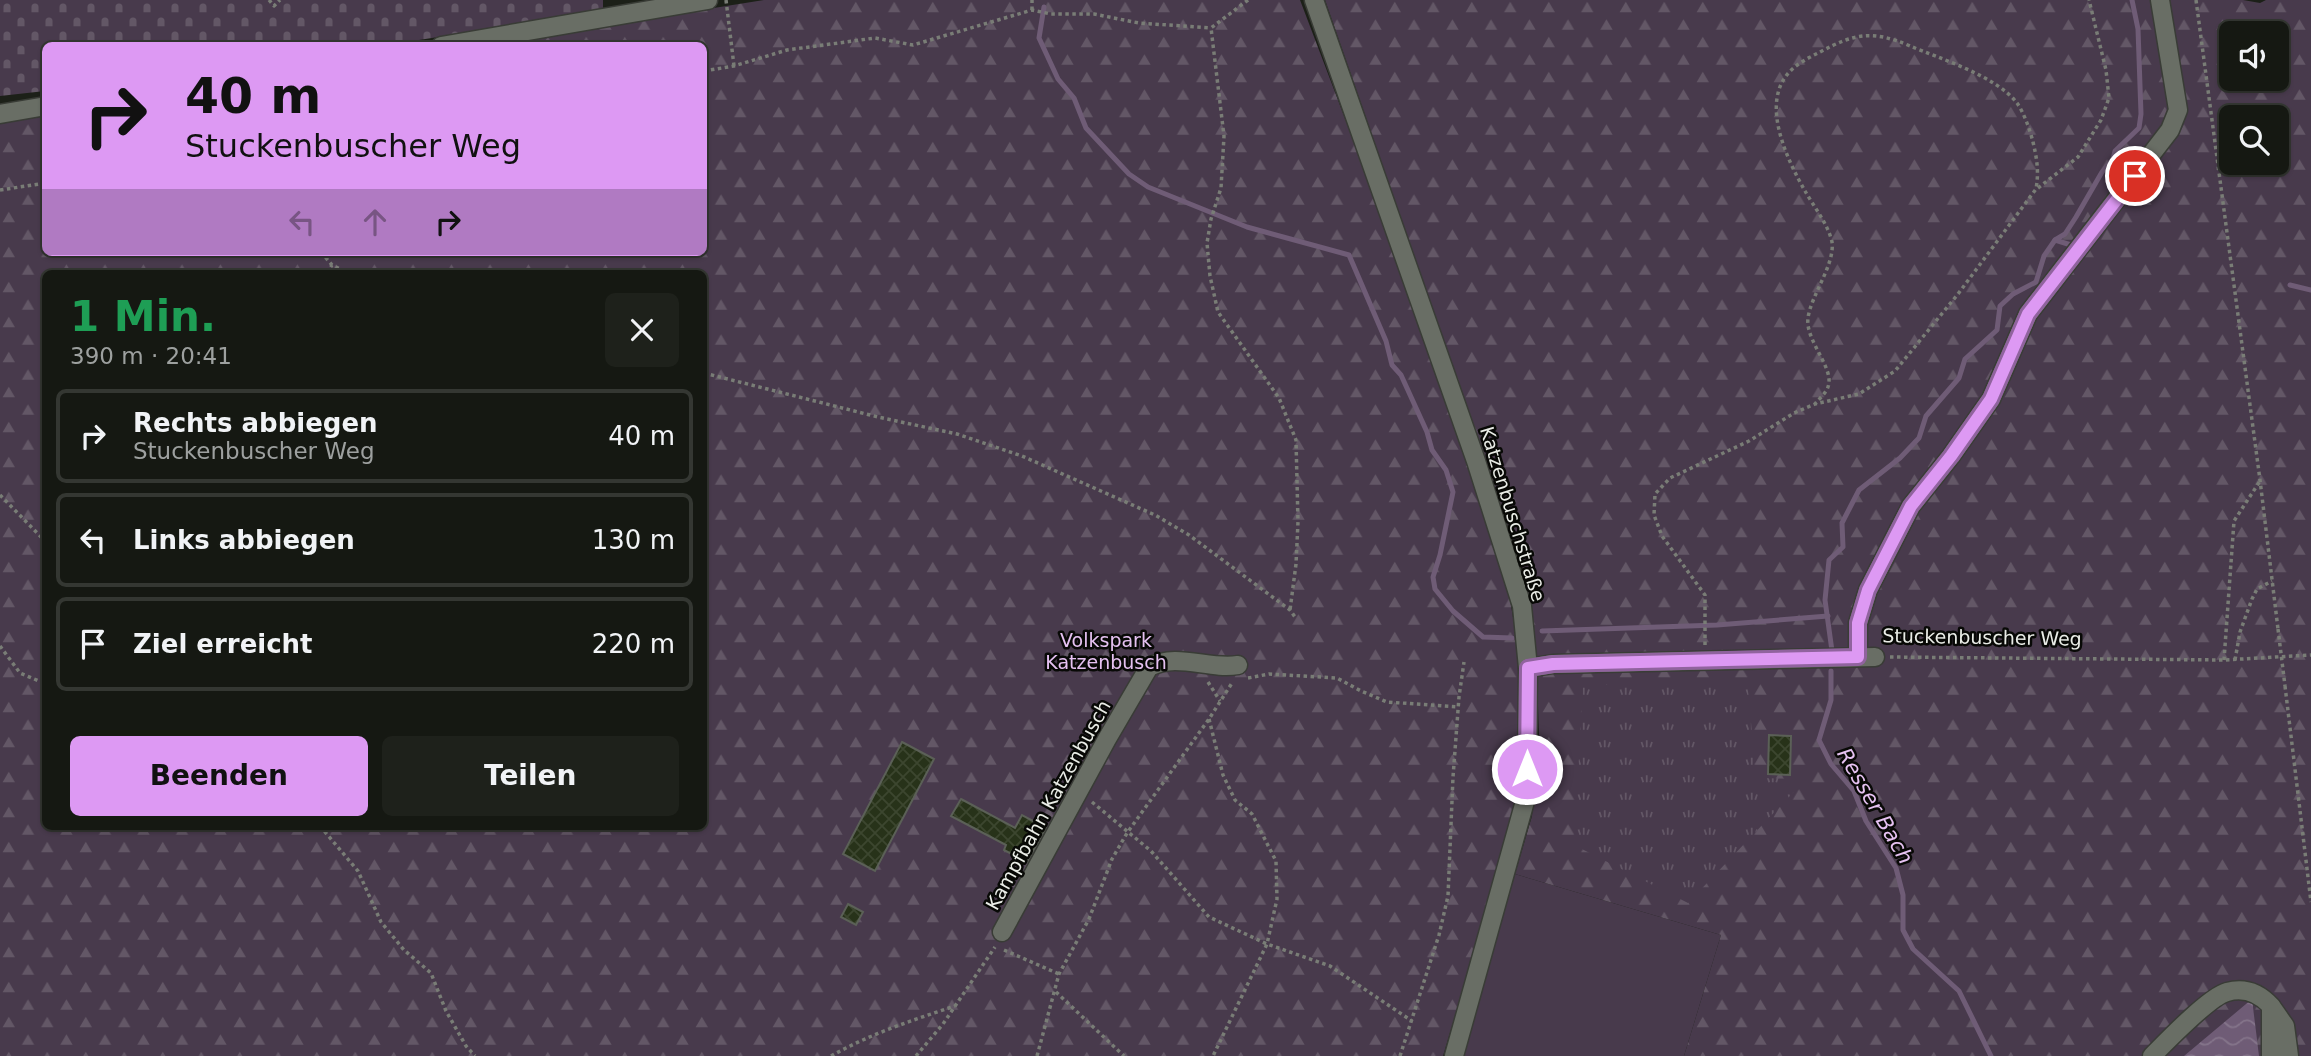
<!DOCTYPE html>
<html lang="de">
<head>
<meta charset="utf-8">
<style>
	body { margin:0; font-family:"DejaVu Sans",sans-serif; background:#1e211b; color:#f1f3f6; height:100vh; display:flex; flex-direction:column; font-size:26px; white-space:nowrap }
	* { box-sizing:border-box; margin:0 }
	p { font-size:23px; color:#9da09f }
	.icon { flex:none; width:38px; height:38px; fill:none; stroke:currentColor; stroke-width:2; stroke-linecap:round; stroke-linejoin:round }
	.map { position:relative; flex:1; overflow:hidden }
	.drawer { position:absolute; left:42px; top:270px; width:665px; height:560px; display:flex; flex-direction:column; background:#151812; border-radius:10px; box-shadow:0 2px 5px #0004,0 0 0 2px #343732 }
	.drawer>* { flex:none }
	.hud { position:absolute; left:42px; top:42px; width:665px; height:214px; border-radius:10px; box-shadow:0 2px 5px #0004,0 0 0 2px #343732; background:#dd99f3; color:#111; overflow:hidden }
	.buttons { position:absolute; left:2219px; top:21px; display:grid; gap:14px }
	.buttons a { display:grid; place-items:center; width:70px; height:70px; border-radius:10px; background:#151812; box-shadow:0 2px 5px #0004,0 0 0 2px #343732; font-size:35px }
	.pin { position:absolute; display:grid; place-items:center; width:60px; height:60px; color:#fff; margin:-30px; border:4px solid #fff; border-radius:50%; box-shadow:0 2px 7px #0007 }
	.me { position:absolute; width:77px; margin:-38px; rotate:0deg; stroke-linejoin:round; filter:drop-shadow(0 0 5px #0008) }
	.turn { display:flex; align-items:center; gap:24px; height:147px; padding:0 28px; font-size:32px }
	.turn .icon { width:91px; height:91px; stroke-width:2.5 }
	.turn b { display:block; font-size:49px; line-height:60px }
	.lanes { display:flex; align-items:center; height:66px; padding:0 28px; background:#0003; justify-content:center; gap:35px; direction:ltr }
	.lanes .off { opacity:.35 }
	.round { display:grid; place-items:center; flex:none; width:74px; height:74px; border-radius:10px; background:#1e211b }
	.headline { display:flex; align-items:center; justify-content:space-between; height:119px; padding:0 28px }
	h1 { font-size:42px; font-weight:700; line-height:52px; color:#1e9e55 }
	.button { display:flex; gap:14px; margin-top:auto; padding:14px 28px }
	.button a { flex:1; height:80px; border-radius:10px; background:#dd99f3; color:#111; font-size:28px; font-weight:700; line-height:80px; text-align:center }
	.button a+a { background:#1e211b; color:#f1f3f6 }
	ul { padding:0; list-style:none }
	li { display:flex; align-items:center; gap:21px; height:94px; margin:0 14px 10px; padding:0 14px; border:4px solid #343732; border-radius:10px }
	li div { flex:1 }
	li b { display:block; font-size:26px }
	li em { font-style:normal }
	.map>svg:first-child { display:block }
	.green { fill:#483a4c }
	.forest { fill:url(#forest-firs); fill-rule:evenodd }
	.cemetery { fill:url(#cemetery-stones) }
	.park { fill:url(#park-tufts) }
	.water { fill:url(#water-waves) }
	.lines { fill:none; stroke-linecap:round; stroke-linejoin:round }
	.stream { stroke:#6f5c76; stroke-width:5 }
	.building { fill:url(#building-cross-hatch); stroke:#5b6057; stroke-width:2 }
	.minor-casing { stroke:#393c36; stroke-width:21 }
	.path { stroke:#797d76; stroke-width:3.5; stroke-dasharray:3.5 3.5; stroke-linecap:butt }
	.minor { stroke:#696e65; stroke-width:18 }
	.path-bridge { stroke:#797d76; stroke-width:3.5; stroke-dasharray:3.5 3.5; stroke-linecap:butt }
	.route-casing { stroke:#90639e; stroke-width:18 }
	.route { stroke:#dd99f3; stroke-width:12 }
	.labels { text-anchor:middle; stroke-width:5; stroke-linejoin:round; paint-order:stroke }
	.street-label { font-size:19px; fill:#eaede7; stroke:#080906 }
	.park-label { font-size:19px; fill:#e5c1f1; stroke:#080906 }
	.water-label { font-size:21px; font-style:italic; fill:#e6c2f2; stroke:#080906 }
</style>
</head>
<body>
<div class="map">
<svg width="2311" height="1056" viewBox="0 0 2311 1056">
	<defs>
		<pattern id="forest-firs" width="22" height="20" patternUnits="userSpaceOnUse" patternTransform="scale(1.75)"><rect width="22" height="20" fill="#483a4c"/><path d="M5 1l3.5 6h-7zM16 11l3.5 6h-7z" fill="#635766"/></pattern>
		<pattern id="cemetery-stones" width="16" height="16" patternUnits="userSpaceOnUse" patternTransform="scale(1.75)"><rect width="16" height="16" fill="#483a4c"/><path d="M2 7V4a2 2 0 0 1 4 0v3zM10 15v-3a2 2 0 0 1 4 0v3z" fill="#635766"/></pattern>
		<pattern id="park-tufts" width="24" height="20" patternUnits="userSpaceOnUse" patternTransform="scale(1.75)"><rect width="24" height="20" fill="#483a4c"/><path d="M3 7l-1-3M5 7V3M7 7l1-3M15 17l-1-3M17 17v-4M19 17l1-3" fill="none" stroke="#635766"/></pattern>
		<pattern id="water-waves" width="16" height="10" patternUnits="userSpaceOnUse" patternTransform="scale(1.75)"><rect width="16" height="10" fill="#6f5c76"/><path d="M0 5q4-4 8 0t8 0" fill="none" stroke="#84748a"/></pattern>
		<pattern id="building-cross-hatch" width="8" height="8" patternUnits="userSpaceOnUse" patternTransform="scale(1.75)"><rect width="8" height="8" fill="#273219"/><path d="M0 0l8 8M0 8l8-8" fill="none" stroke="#3c462f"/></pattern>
	</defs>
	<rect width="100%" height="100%" fill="#1c2018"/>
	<path class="green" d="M1515,874L1721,935L1684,1056H1461Z"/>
	<g class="forest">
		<path d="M764,0H1300L1382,216L1506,574L1518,649L1521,679L1517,796L1484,920L1443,1056H0V124L45,116L46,252H704V46L481,45ZM46,273H704V826H46Z"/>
		<path d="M1325,0H2243L2260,3L2266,0H2311V1056H1684L1721,935L1515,874L1532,816L1539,735L1536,647L1524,572ZM2231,33H2277V79H2231ZM2231,117H2277V163H2231Z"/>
	</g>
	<path class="cemetery" d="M0,0H603V11L387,45L46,46L45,91L0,96Z"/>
	<path class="park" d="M1747,678L1756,778L1806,779L1688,903L1574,845L1583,686Z"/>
	<path class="water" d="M2252,999L2259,1056H2184Z"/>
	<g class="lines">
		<g class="stream">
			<path d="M1044,7L1039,38L1058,79L1074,98L1086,128L1129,174L1148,187L1247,227L1349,255L1386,341L1392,365L1401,375L1427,432L1432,450L1446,470L1453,492L1440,555L1433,577L1435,589L1453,611L1483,637L1512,638"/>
			<path d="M2055,240L2071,245"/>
			<path d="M2290,285L2311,290"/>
			<path d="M1542,631L1717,625L1828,616"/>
			<path d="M1832,651L1825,600L1829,560L1843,547L1842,523L1859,490L1900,458L1919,438L1926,416L1959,378L1965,359L1997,330L2000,306L2013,294L2036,282L2044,256L2055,240L2065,234L2076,217L2102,172L2113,159L2115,151L2139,128L2141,114L2138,29L2132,0"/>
			<path d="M1831,671V700L1819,740L1831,764L1854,791L1866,821L1896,868L1903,895V930L1913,949L1959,991L1991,1056"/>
		</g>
	</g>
	<g class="building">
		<path d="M1769,735L1791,736L1790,775L1768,774Z"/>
		<path d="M902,742L934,759L875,871L843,854Z"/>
		<path d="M961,799L1015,828L1022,815L1046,828L1027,862L1004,850L1006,845L951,816Z"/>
		<path d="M848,904L863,912L856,925L841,917Z"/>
	</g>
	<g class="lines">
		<defs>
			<g id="minor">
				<path d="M1314,0L1476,461L1522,606L1528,668L1527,794L1454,1056"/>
				<path d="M441,46L708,0"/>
				<path d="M0,114L46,106"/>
				<path d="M1858,657V623L1868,590L1911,506L1951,456L1991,399L2028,314L2170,130L2178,110L2160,0"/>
				<path d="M1528,668L1553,664L1875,657"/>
				<path d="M1002,932L1107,739L1149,667C1178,652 1208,670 1238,665"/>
				<path d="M2271,1006L2285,1026L2289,1056"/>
				<path d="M2152,1056C2167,1041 2209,997 2227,992C2245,987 2259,993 2271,1006V1056"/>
			</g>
		</defs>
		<use href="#minor" class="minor-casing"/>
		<g class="path">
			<path d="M269,0L274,6L280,0"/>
			<path d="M726,0L734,66"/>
			<path d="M1248,0L1211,28L1224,136L1221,188L1211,219L1207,243L1210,276L1218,312L1279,398L1296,440L1298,522L1296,564L1290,610"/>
			<path d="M2196,0L2260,480L2278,629"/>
			<path d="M1032,10V0"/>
			<path d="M704,71L734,66L787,50L875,38L913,45L1032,10L1051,14H1094L1139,23L1211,28"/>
			<path d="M2038,188L2078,157L2101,120L2109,98L2106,70L2089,0"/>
			<path d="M0,190L46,183"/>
			<path d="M321,252L332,265L348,273"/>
			<path d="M327,273L332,265"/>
			<path d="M704,373L878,417L957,434L1022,456L1155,515L1189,535L1290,610L1295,617"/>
			<path d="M0,495L46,542"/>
			<path d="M1705,645V595L1662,536L1654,515L1655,494L1670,478L1749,441L1794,413L1815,404L1859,394L1895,371L1958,294L2036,189C2039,172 2037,159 2033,142C2030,130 2024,113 2017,103C1996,76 1941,59 1910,46C1873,30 1855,33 1820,52C1808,58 1794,65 1786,76C1762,108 1788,161 1805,191C1814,207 1828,224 1832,242C1835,265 1811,295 1808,318C1805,341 1835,368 1828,387C1826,393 1819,399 1815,404"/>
			<path d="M0,646L20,673L46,684"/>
			<path d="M1890,657L2224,660L2311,655"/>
			<path d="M2224,660L2234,521L2260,481"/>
			<path d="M2235,660L2240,632L2252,599L2257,589L2272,581"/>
			<path d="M1248,678L1269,674L1337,678L1361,691L1387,702L1458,707"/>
			<path d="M1208,682L1220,701"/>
			<path d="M2285,686L2311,902"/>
			<path d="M1209,719L1223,775L1235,800L1252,814L1276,861L1277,899L1267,944L1213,1056"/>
			<path d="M1092,802L1151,851L1209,917L1267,944L1330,966L1412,1021"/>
			<path d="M320,826L358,871L381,922L404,950L431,973L446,1011L466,1046L475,1056"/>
			<path d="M1004,950L1059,974"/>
			<path d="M1056,992L1124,1056"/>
			<path d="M831,1056C870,1034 913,1020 955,1006"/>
			<path d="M916,1056L943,1024L995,947"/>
			<path d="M1037,1056L1059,974L1089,919L1112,859L1127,833L1209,719L1232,683"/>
			<path d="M1400,1056L1439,935L1448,896L1453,777L1459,697L1464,662"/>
		</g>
		<use href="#minor" class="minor"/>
		<path class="path-bridge" d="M2278,629L2285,686"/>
	</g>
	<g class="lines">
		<defs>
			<path id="route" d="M1527,769L1528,668L1553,664L1858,657V623L1868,590L1911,506L1951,456L1991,399L2028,314L2135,176"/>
		</defs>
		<use href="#route" class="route-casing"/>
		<use href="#route" class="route"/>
	</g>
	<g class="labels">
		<g class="street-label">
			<text transform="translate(1513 514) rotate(73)" y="7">Katzenbuschstraße</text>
			<text transform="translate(1982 637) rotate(1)" y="7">Stuckenbuscher Weg</text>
			<text transform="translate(1048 805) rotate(-61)" y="7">Kampfbahn Katzenbusch</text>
		</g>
		<g class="park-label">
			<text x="1106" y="647">Volkspark<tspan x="1106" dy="22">Katzenbusch</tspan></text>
		</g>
		<g class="water-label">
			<text transform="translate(1875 806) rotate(60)" y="7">Resser Bach</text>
		</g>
	</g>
</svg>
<div class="buttons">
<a><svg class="icon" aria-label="sound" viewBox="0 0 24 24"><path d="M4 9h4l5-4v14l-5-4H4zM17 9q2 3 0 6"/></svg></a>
<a><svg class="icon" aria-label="search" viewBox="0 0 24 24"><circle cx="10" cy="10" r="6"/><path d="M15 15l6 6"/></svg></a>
</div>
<div class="pin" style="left:2135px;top:176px;background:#d93025"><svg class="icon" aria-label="arrive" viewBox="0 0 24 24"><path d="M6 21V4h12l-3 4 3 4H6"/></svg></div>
<svg class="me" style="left:1527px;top:769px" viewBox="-20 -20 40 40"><circle r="17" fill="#dd99f3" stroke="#fff" stroke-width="3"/><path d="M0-11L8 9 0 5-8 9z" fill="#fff"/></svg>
<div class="hud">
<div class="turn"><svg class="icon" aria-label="right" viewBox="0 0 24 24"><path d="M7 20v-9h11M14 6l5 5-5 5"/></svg><div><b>40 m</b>Stuckenbuscher Weg</div></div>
<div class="lanes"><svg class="icon off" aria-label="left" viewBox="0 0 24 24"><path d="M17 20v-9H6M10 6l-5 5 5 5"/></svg><svg class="icon off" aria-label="ahead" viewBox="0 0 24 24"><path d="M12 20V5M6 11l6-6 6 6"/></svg><svg class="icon" aria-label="right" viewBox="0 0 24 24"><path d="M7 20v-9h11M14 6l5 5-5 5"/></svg></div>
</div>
<section class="drawer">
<div class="headline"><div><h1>1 Min.</h1><p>390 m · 20:41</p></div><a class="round"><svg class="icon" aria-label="close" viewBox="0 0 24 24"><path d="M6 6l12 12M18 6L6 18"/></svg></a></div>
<ul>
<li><svg class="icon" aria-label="right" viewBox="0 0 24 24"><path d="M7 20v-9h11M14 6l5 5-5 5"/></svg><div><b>Rechts abbiegen</b><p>Stuckenbuscher Weg</p></div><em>40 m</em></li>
<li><svg class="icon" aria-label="left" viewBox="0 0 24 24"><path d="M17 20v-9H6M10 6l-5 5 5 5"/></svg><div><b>Links abbiegen</b></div><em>130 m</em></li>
<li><svg class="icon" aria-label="arrive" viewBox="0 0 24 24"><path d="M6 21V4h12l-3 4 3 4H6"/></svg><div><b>Ziel erreicht</b></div><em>220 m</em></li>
</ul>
<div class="button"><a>Beenden</a><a>Teilen</a></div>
</section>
</div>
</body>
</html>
